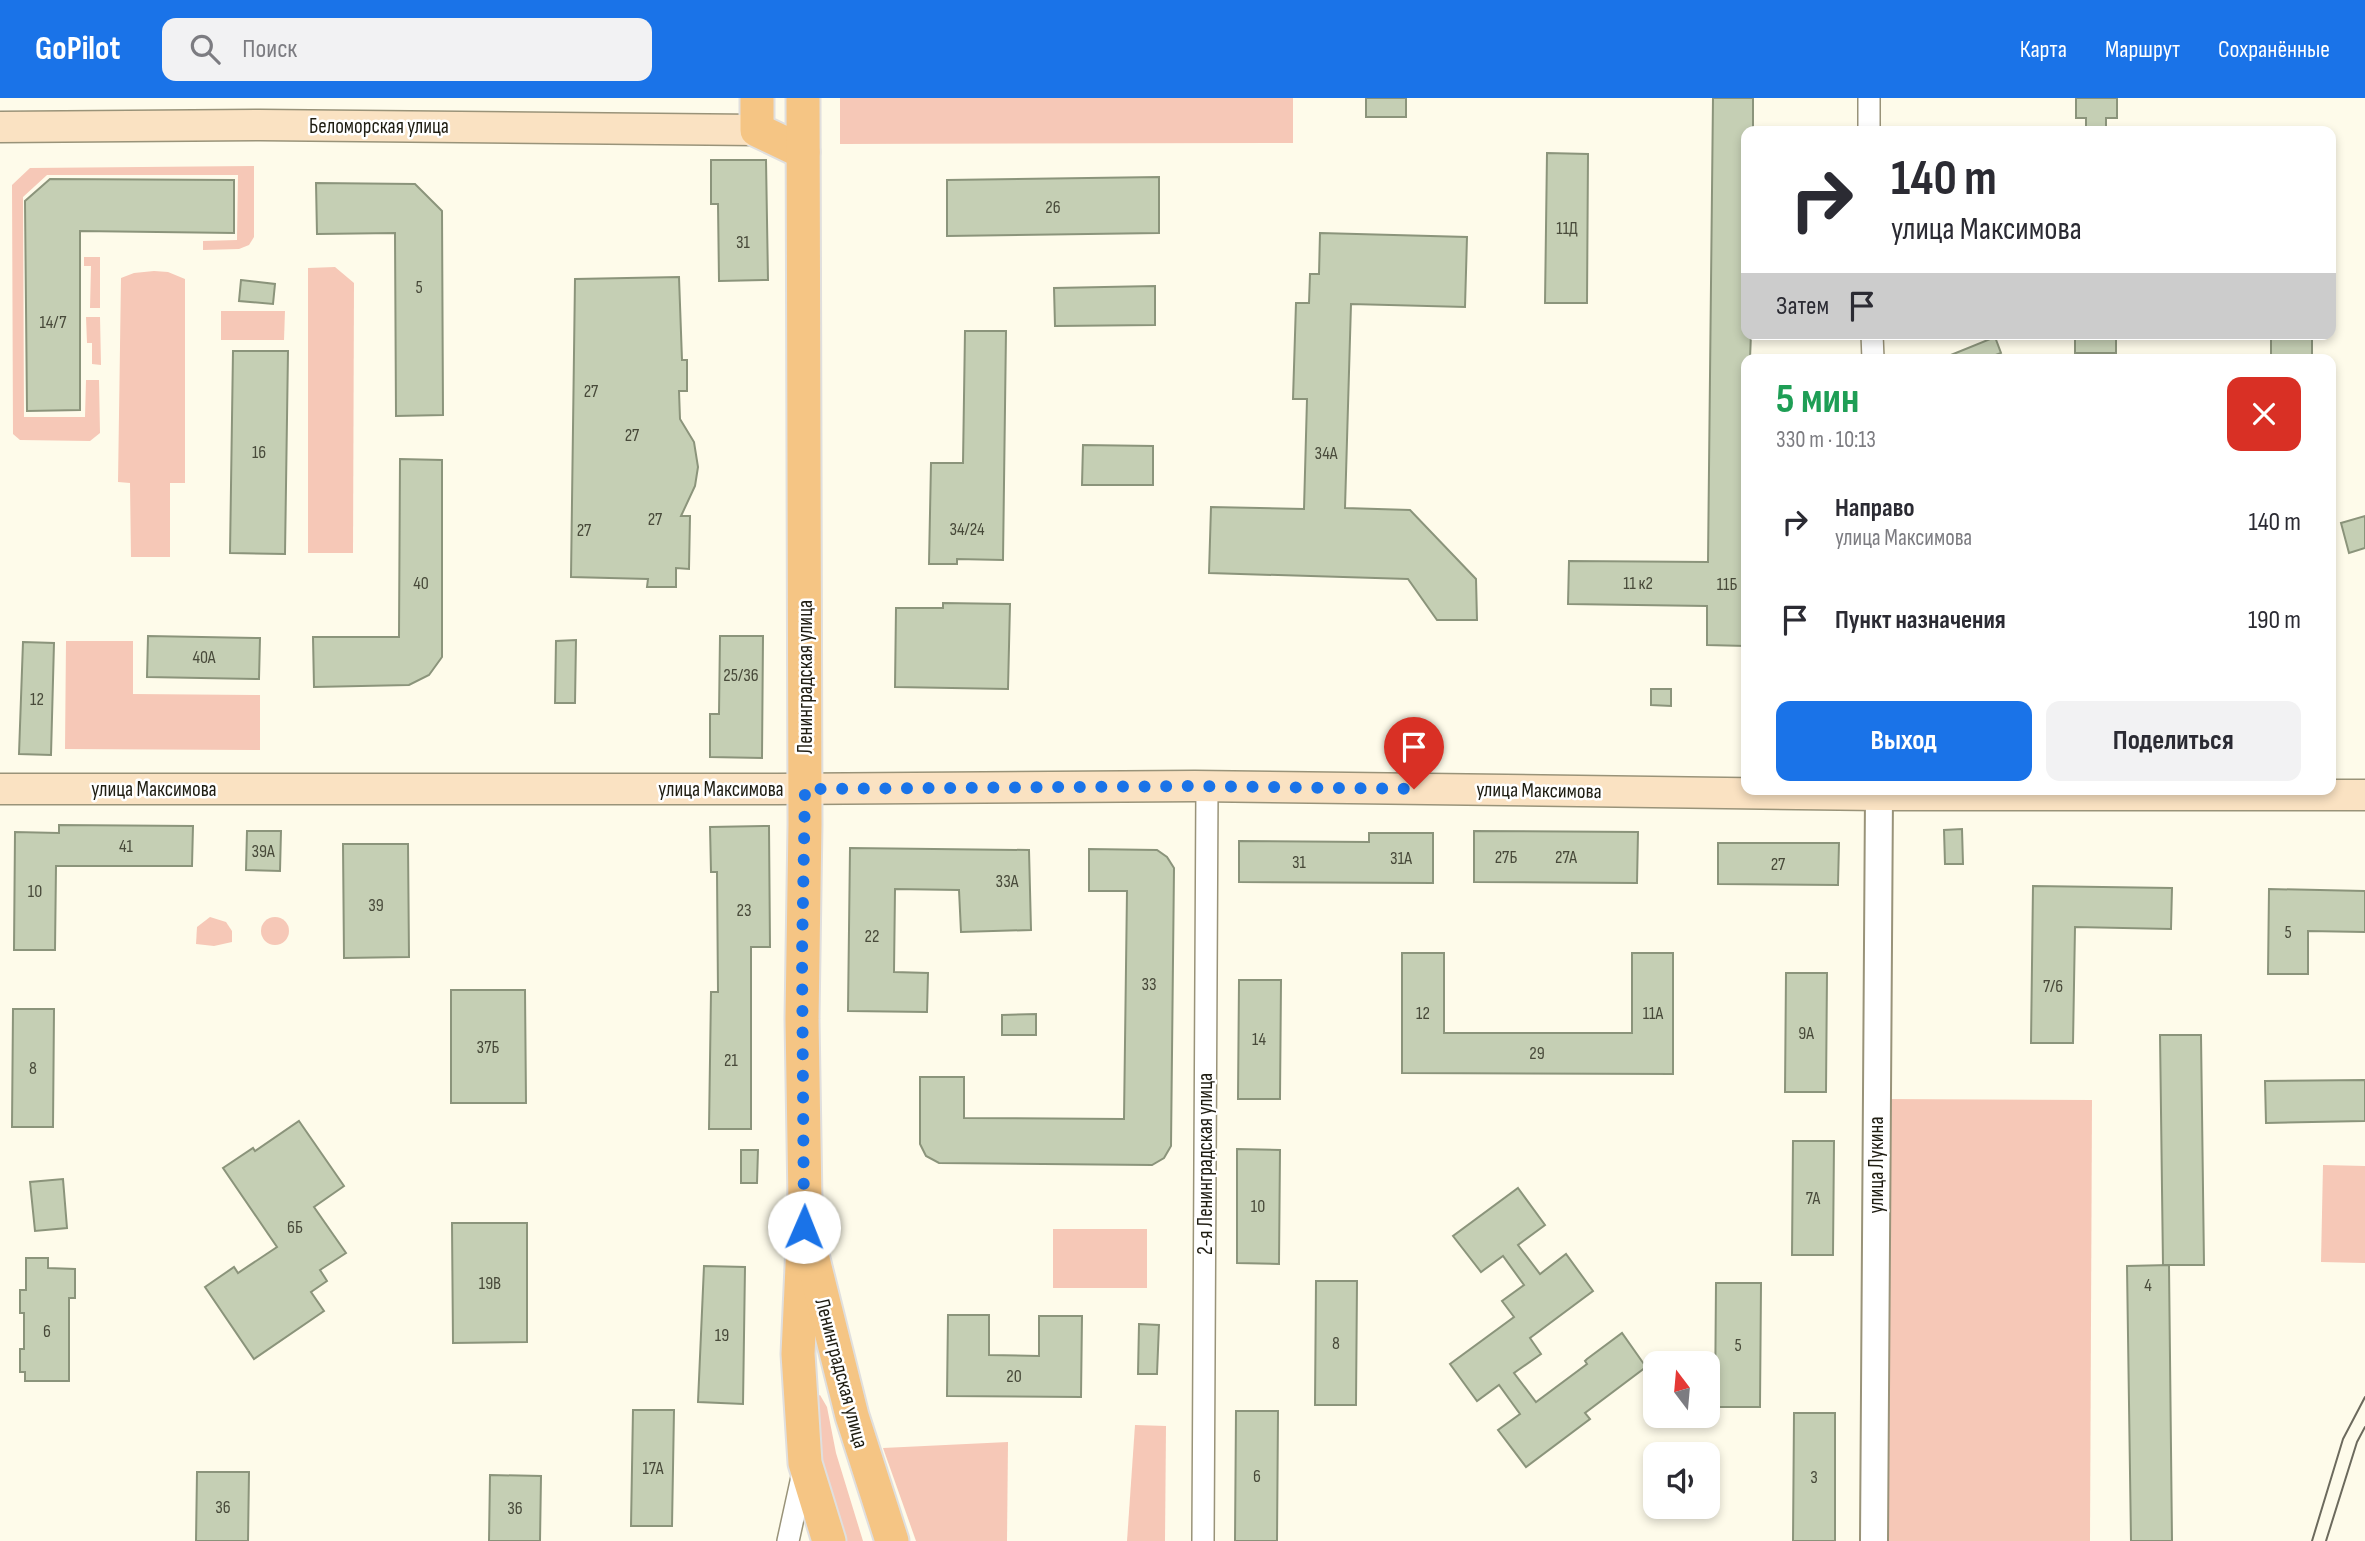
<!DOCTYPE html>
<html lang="ru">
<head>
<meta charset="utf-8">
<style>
	body { margin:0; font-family:"Sofia Sans Condensed",sans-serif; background:#f2f2f3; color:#2b2b33; height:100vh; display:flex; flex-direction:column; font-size:26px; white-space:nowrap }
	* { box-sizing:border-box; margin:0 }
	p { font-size:23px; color:#7c7c81 }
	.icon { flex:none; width:38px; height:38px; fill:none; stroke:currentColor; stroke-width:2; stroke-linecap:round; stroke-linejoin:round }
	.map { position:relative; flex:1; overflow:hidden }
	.details { position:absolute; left:1741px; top:256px; width:595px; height:441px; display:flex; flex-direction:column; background:#fff; border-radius:14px; box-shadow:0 4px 10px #0003 }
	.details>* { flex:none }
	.banner { position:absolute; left:1741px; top:28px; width:595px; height:214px; border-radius:14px; box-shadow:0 4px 10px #0003; background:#fff; color:#2b2b33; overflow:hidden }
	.needle { width:46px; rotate:344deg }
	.tools { position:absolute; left:1643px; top:1253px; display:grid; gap:14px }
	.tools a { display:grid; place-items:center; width:77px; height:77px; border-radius:14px; background:#fff; box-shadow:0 4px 10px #0003; font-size:35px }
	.pin { position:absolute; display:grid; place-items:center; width:60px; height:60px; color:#fff; margin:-72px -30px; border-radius:50% 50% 50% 0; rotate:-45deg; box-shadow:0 0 7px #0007 }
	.pin .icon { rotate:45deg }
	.me { position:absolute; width:77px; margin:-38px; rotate:1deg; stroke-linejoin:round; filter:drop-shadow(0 0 5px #0008) }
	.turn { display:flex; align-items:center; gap:24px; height:147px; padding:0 35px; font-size:32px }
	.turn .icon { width:91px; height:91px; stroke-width:2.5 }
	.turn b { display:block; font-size:49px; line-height:60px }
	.then { display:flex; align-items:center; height:66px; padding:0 35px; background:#0003; gap:14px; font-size:26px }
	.round { display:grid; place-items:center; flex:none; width:74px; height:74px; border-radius:14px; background:#f2f2f3 }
	.summary { display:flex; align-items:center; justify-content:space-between; height:119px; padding:0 35px }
	h1 { font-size:42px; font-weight:700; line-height:52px; color:#1e9e55 }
	.cta { display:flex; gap:14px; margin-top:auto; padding:14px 35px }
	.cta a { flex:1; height:80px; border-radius:14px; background:#1a73e8; color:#fff; font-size:28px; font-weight:700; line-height:80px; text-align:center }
	.cta a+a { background:#f2f2f3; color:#2b2b33 }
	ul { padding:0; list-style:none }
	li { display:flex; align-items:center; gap:21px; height:98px; padding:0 35px }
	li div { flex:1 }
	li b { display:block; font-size:26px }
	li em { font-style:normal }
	header { display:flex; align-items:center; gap:42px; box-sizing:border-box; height:98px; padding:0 35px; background:#1a73e8; color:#fff }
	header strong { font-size:33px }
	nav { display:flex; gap:38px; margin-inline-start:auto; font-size:24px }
	.search { width:490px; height:63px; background:#f2f2f3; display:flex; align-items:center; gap:18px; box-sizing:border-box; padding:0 24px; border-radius:14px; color:#7c7c81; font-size:26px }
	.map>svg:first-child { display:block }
	.green { fill:#f6c8b7 }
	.building { fill:#c5cfb4; stroke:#8b947b; stroke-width:2 }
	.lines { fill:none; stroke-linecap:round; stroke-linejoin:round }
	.minor-casing { stroke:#999379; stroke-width:24 }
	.tertiary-casing { stroke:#999379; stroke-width:30 }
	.secondary-casing { stroke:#999379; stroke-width:33 }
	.primary-casing { stroke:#e0dfde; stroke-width:37 }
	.minor { stroke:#fff; stroke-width:21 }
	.tertiary { stroke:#fff; stroke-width:26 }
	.secondary { stroke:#fae2c2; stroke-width:30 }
	.primary { stroke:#f5c584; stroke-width:33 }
	.tram { stroke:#6c6a5d; stroke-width:2 }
	.route { stroke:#1a73e8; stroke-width:12; stroke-dasharray:0 21.6 }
	.labels { text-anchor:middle; stroke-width:5; stroke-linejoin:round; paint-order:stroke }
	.number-label { font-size:18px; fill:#484a3a }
	.street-label { font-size:21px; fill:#1f1d12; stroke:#fff }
</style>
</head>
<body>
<header>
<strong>GoPilot</strong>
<div class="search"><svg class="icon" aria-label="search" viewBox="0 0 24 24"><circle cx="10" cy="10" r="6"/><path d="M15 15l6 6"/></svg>Поиск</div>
<nav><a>Карта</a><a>Маршрут</a><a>Сохранённые</a></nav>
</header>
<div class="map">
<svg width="2365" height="1443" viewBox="0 0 2365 1443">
	<rect width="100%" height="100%" fill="#fefbea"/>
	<g class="green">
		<path d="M840,0H1293V45L840,46Z"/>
		<path d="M254,68V139L249,147L239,151L203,152V143L237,142L238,77H47L23,99L24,319H85L86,282H99L100,335L90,343L20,342L13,336L12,87L30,70Z"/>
		<path d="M84,159H100V210H90L91,168H84Z"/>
		<path d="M335,169L354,185L353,455H308V170Z"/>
		<path d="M154,173L168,174L185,181V385H170V459H131L130,385L118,384L121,180L134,175Z"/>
		<path d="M221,213H285L284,242H221Z"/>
		<path d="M86,219H100L101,267L92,266V245H87Z"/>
		<path d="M66,543H133V596L260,597V652L65,651Z"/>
		<path d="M210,819L226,824L232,833V844L214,848L196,846L197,829Z"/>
		<circle cx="275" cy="833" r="14"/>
		<path d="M1885,1001L2092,1002L2090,1443H1883Z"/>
		<path d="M2323,1067L2365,1068V1165L2321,1164Z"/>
		<rect x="1053" y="1131" width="94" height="59"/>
		<path d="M820,1297L827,1309L836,1355L863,1443H844C832,1404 809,1338 816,1299Z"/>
		<path d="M1135,1327L1166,1328L1165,1443H1127Z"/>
		<path d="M1008,1344L1007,1443H916L883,1350Z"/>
	</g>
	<g class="building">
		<rect x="1366" y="0" width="40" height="19"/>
		<path d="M1713,0H1753V33H1746V236H1751L1750,261H1746V548L1707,547V508L1568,506L1569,463L1708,464Z"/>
		<path d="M2076,0H2117V20H2106V33H2086V20H2076Z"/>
		<path d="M1547,55L1588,56L1587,205H1545Z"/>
		<path d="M711,62H766L768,182L719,183L718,106H711Z"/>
		<path d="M1159,79V135L947,138V82Z"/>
		<path d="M50,81L234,82V135L80,133V312L27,313L25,103Z"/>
		<path d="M316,85L415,86L442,113L443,317L396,318L395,135L317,136Z"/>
		<path d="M1320,135L1467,139L1465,209L1351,206L1345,410L1410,412L1476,481L1477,522H1437L1408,481L1209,475L1211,409L1304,411L1307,301H1293L1296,205H1309L1310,176H1319Z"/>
		<path d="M679,179L682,262H687V293H679L680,321L694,344L698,369L695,388L681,418H690L689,471L676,470V489H647L648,481L571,479L575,181Z"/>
		<path d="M241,182L275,186L273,206L239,203Z"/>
		<path d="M1155,188V227L1055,228L1054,190Z"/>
		<path d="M965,233H1006L1003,462L957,461V466H929L931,365H963Z"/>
		<rect x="2075" y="236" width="41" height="19"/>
		<rect x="2271" y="236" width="41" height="25"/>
		<path d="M1995,239L2001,255L1985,261H1941Z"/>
		<path d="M233,253H288L285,456L230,455Z"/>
		<path d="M1083,347L1153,348V387H1082Z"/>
		<path d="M400,361L442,362V559L429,577L409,587L314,589L313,539H399Z"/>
		<path d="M2365,418V450L2349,455L2341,425Z"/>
		<path d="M943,505L1010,506L1008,591L895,589L896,510H943Z"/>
		<path d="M148,538L260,540L259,581L147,579Z"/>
		<path d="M720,538H763L762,660L710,659V616H719Z"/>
		<path d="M576,542L575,605H555L556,543Z"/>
		<path d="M23,544L54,545L51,657L19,656Z"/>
		<path d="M1651,591H1671V608L1651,607Z"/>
		<path d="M59,727L193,728L192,768H56L55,852H14L15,734L59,735Z"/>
		<path d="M769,728L770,849H751V1031H709L711,894H718L717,774H711L710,729Z"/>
		<path d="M1962,731L1963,766H1945L1944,732Z"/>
		<path d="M247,733H281L280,773L246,772Z"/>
		<path d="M1474,733L1638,734L1637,785L1474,784Z"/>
		<path d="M1369,735H1433V785L1239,784V743L1369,744Z"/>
		<path d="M1718,745H1839L1838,787L1718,786Z"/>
		<path d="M343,746H408L409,859L344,860Z"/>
		<path d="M850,750L1029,752L1031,832L961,834L959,792L895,791L894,874L928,875L927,914L848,913Z"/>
		<path d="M1089,751L1157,752L1167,759L1174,770L1171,1048L1164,1060L1152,1067L939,1065L926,1058L920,1046V979H964V1020L1124,1021L1127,793H1089Z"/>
		<path d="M2033,788L2172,790L2171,831L2075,829L2073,945H2031Z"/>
		<path d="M2269,791L2365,793V834L2308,833V876H2268Z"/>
		<path d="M1402,855H1444V935H1632V855H1673V976L1402,975Z"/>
		<path d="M1786,875H1827L1826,994H1785Z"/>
		<path d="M1239,882H1281L1280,1001H1238Z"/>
		<path d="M451,892H525L526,1005H451Z"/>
		<path d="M13,911H54L53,1029H12Z"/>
		<path d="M1036,916V937H1002V917Z"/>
		<path d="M2160,937H2201L2204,1167H2163Z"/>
		<path d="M2365,982V1023L2266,1025L2265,983Z"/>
		<path d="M299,1023L344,1088L314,1109L346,1155L320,1172L327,1183L311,1194L324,1213L254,1261L205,1189L234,1169L238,1175L277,1149L223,1070L253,1050L255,1053Z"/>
		<path d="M1793,1043H1834L1833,1157H1792Z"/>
		<path d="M1237,1051L1280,1052L1279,1166L1237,1165Z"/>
		<path d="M741,1052H758L757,1085H741Z"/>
		<path d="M63,1081L67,1130L35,1133L30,1084Z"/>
		<path d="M1518,1090L1545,1127L1518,1147L1540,1176L1566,1156L1593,1193L1530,1240L1541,1256L1514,1275L1536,1304L1587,1266L1585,1263L1587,1261L1622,1235L1646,1269L1585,1315L1590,1321L1526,1369L1498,1332L1520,1316L1499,1287L1477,1303L1450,1266L1514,1219L1502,1203L1524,1187L1503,1158L1481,1174L1453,1138Z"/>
		<path d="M452,1125H527V1244L453,1245Z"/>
		<path d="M26,1160H48V1170L75,1171V1200H69V1283H25V1274H20V1251H24V1215H20V1192H26Z"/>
		<path d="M2169,1167L2172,1443H2131L2127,1168Z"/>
		<path d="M704,1168L745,1169L743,1306L698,1304Z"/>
		<path d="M1316,1183H1357L1356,1307H1315Z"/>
		<path d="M1716,1185H1761L1760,1309H1715Z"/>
		<path d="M948,1217H989V1257L1039,1258V1218H1082L1081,1299L947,1298Z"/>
		<path d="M1139,1226L1159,1227L1157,1276H1138Z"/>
		<path d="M633,1312H674L672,1428H631Z"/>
		<path d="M1236,1313H1278L1277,1443H1235Z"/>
		<path d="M1794,1315H1835V1443H1793Z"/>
		<path d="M197,1374H249L248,1443H196Z"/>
		<path d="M490,1377L541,1378L540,1443H489Z"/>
	</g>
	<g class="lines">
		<defs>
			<g id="minor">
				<path d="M1869,0V33"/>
				<path d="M1872,236L1873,261"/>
				<path d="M788,1443L804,1370"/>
				<path d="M1203,1443L1207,688"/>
			</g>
			<path id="tertiary" d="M1874,1443L1879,697"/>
			<g id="secondary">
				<path d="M0,29L260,27L757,32"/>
				<path d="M0,691H777L1195,688L1879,697H2365"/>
			</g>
			<g id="primary">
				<path d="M757,0V32L803,54"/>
				<path d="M803,0L805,726L802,921L805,1103L798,1256L805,1365L829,1443"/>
				<path d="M813,1161L852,1318L892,1443"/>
			</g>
		</defs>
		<use href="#minor" class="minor-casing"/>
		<use href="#tertiary" class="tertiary-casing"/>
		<use href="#secondary" class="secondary-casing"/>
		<use href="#primary" class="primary-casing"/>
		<use href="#minor" class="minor"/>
		<use href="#tertiary" class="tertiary"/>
		<use href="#secondary" class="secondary"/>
		<use href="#primary" class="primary"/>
		<g class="tram">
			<path d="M2312,1443L2343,1341L2365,1299"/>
			<path d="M2326,1443L2357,1344L2365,1329"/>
		</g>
	</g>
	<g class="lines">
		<path class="route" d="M804,1129L802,857L805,691L1195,688L1414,691"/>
	</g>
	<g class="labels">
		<g class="number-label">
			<text x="1053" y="115">26</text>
			<text x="1567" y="136">11Д</text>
			<text x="743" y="150">31</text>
			<text x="419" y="195">5</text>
			<text x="53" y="230">14/7</text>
			<text x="591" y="299">27</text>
			<text x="632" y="343">27</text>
			<text x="259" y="360">16</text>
			<text x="1326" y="361">34А</text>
			<text x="655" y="427">27</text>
			<text x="967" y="437">34/24</text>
			<text x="584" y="438">27</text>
			<text x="421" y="491">40</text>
			<text x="1638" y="491">11 к2</text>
			<text x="1727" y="492">11Б</text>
			<text x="204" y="565">40А</text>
			<text x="741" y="583">25/36</text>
			<text x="37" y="607">12</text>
			<text x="126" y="754">41</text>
			<text x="263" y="759">39А</text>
			<text x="1506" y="765">27Б</text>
			<text x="1566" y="765">27А</text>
			<text x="1401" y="766">31А</text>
			<text x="1299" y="770">31</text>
			<text x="1778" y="772">27</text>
			<text x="1007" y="789">33А</text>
			<text x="35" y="799">10</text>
			<text x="376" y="813">39</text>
			<text x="744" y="818">23</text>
			<text x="2288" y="840">5</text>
			<text x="872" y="844">22</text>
			<text x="1149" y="892">33</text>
			<text x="2053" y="894">7/6</text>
			<text x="1423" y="921">12</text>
			<text x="1653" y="921">11А</text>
			<text x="1806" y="941">9А</text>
			<text x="1259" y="947">14</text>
			<text x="488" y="955">37Б</text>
			<text x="1537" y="961">29</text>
			<text x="731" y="968">21</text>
			<text x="33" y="976">8</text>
			<text x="1813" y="1106">7А</text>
			<text x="1258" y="1114">10</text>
			<text x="295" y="1135">6Б</text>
			<text x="490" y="1191">19В</text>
			<text x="2148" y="1193">4</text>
			<text x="47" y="1239">6</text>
			<text x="722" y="1243">19</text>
			<text x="1336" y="1251">8</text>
			<text x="1738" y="1253">5</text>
			<text x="1014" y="1284">20</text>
			<text x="653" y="1376">17А</text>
			<text x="1257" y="1384">6</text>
			<text x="1814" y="1385">3</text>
			<text x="223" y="1415">36</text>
			<text x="515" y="1416">36</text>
		</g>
		<g class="street-label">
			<text x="379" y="35">Беломорская улица</text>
			<text transform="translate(805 579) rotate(-90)" y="7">Ленинградская улица</text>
			<text x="154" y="698">улица Максимова</text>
			<text x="721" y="698">улица Максимова</text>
			<text transform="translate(1539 692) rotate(1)" y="7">улица Максимова</text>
			<text transform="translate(1205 1066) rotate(-90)" y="7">2-я Ленинградская улица</text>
			<text transform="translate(1876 1067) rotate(-90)" y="7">улица Лукина</text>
			<text transform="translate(842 1275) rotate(75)" y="7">Ленинградская улица</text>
		</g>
	</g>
</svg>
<div class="tools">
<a><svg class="needle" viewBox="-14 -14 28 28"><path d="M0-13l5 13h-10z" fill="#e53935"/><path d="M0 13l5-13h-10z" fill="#7c7c81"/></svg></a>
<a><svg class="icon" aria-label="sound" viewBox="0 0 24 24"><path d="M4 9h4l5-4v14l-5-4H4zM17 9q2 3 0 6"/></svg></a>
</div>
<div class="pin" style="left:1414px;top:691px;background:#d93025"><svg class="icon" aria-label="arrive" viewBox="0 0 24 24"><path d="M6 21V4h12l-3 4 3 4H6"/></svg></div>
<svg class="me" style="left:804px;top:1129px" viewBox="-20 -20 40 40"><circle r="19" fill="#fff"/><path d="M0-13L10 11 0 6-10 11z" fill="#1a73e8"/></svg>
<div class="banner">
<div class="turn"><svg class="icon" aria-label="right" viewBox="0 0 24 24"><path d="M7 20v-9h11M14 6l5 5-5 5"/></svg><div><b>140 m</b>улица Максимова</div></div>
<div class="then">Затем<svg class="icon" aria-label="arrive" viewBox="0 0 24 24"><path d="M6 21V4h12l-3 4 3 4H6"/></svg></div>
</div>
<section class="details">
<div class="summary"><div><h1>5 мин</h1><p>330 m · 10:13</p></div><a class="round" style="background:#d93025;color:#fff"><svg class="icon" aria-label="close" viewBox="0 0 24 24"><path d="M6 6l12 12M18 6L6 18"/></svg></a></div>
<ul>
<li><svg class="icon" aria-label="right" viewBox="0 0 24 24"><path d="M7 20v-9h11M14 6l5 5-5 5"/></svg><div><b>Направо</b><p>улица Максимова</p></div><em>140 m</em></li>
<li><svg class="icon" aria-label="arrive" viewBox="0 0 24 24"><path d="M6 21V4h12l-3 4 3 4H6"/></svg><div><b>Пункт назначения</b></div><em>190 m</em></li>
</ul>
<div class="cta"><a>Выход</a><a>Поделиться</a></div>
</section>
</div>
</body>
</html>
